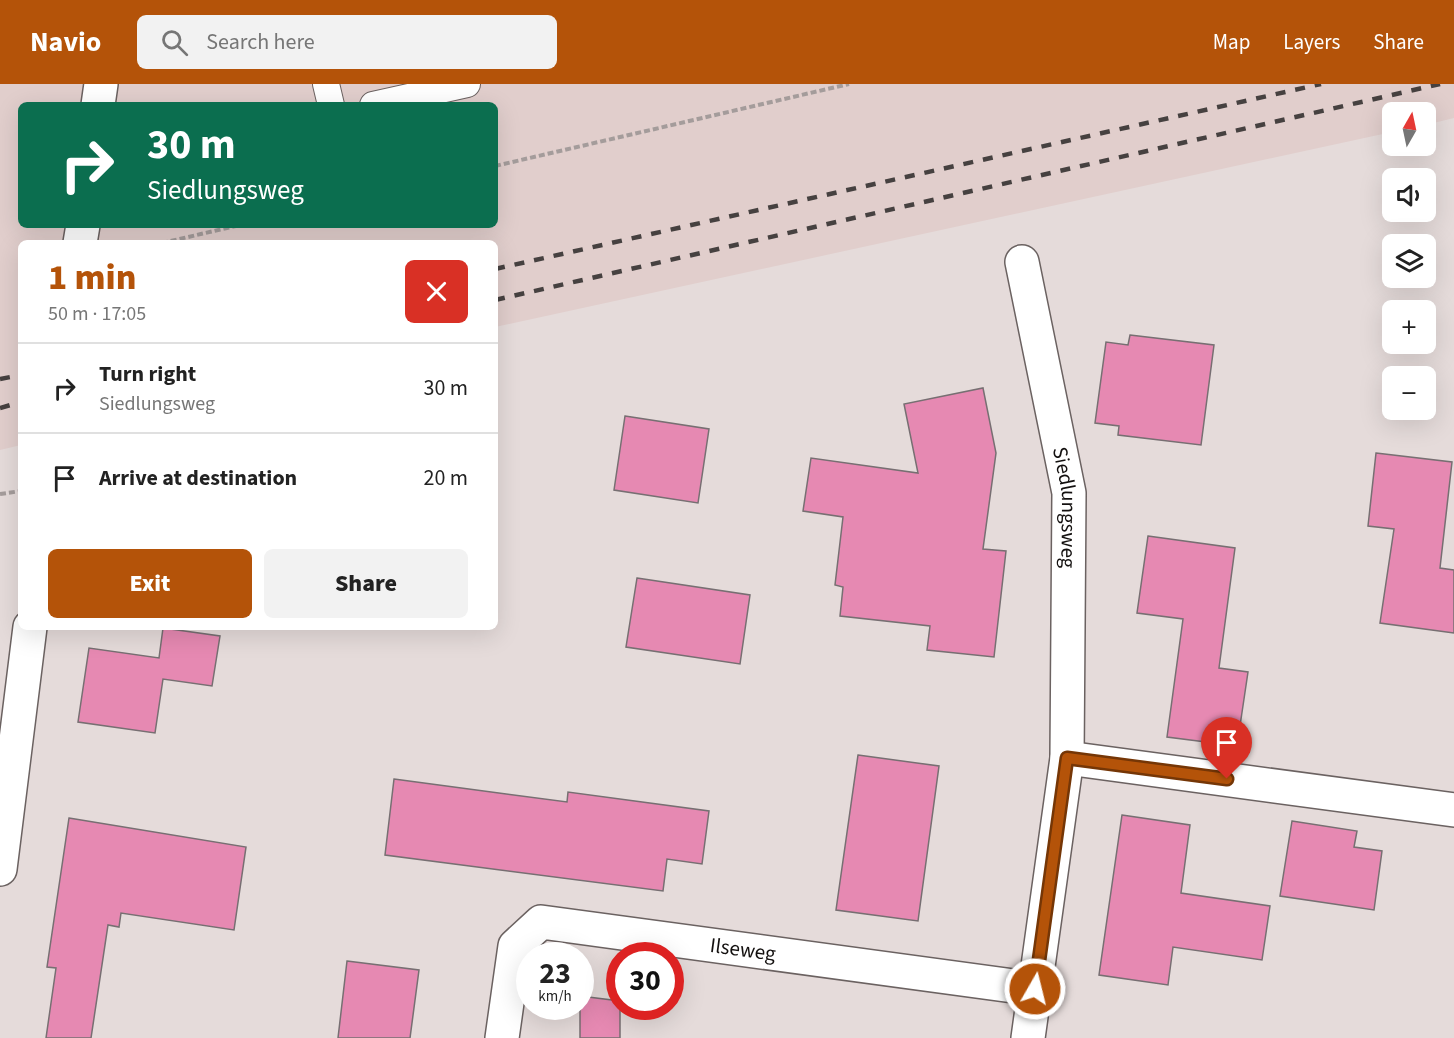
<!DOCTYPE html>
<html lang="en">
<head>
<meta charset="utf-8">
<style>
	body { margin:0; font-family:"Source Sans 3",sans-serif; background:#f2f2f2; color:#222; height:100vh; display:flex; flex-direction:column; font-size:22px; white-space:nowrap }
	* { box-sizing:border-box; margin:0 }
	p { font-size:20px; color:#767676 }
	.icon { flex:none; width:33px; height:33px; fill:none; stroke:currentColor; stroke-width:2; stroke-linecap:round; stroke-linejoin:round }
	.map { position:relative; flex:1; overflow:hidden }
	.details { position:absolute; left:18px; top:156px; width:480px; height:390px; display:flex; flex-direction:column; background:#fff; border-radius:9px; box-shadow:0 6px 24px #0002 }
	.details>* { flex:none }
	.hud { position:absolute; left:18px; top:18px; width:480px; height:126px; border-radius:9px; box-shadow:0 6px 24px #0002; background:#0b6e4f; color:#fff; overflow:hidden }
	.needle { width:39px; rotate:9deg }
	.fabs { position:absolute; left:1382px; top:18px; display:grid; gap:12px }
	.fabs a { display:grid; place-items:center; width:54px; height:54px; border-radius:9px; background:#fff; box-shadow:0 6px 24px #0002; font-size:30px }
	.speed { position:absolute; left:516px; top:858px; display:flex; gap:12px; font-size:30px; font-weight:700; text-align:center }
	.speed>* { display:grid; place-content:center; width:78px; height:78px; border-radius:50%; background:#fff; box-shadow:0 6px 24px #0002; line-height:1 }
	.speed small { font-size:15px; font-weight:400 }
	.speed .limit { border:9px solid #d22; background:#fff; color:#111 }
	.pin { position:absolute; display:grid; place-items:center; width:51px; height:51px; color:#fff; margin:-62px -26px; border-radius:50% 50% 50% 0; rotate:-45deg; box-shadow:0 0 6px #0007 }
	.pin .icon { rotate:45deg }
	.me { position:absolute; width:66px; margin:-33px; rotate:8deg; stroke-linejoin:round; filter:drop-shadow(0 0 4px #0008) }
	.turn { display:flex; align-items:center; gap:21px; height:126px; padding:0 30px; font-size:27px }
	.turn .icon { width:78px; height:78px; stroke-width:2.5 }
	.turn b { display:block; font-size:42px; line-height:51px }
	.round { display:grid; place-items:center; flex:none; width:63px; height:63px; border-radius:9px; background:#f2f2f2 }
	.head { display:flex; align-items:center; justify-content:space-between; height:102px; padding:0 30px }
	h1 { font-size:36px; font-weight:800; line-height:45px; color:#b45309 }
	.primary-button { display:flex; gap:12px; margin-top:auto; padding:12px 30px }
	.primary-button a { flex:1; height:69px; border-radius:9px; background:#b45309; color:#fff; font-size:24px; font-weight:800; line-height:69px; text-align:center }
	.primary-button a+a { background:#f2f2f2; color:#222 }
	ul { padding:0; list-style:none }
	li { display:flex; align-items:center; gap:18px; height:90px; padding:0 30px; border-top:2px solid #e0e0e0 }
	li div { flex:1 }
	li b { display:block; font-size:22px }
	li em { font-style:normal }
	header { display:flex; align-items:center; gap:36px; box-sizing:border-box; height:84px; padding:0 30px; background:#b45309; color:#fff }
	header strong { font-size:28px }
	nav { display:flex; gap:33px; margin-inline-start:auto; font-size:21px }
	.search { width:420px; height:54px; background:#f2f2f2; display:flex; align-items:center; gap:15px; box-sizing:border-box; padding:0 21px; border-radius:9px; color:#767676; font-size:22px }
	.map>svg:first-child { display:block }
	.built { fill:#e1cecc; fill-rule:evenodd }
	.building { fill:#e689b2; stroke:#776f72; stroke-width:1.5 }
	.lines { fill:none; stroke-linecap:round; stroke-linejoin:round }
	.lane-casing { stroke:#6b6261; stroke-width:28 }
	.street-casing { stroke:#6b6261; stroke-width:36 }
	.path { stroke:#a49c9b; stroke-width:4; stroke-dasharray:6 3; stroke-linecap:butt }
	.lane { stroke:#fff; stroke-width:26 }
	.street { stroke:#fff; stroke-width:33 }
	.rail { stroke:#464140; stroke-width:4.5; stroke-dasharray:10 10; stroke-linecap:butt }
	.route-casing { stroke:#753606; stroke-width:15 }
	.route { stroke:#b45309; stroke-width:10 }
	.labels { text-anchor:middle; stroke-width:4.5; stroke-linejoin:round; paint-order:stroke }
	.street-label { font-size:21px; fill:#13100f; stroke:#e5dbda }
</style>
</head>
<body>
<header>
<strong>Navio</strong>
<div class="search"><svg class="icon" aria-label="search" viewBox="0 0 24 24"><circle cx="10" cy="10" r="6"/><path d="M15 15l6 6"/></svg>Search here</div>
<nav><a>Map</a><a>Layers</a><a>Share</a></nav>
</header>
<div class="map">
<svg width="1454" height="954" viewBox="0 0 1454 954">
	<rect width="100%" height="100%" fill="#e5dbda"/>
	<path class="built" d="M0,0H1454V34L1425,41V28H1392V48L495,243V159H21V361L0,366ZM21,21H495V141H21Z"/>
	<g class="building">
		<path d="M1130,251L1214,261L1201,361L1118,351L1119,342L1095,339L1106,258L1128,261Z"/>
		<path d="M983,304L996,369L983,465L1006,467L994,573L927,566L930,542L840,532L843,503L835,501L843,433L803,427L811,374L918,389L904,320Z"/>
		<path d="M625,332L709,345L698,419L614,406Z"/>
		<path d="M1376,369L1452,378L1440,484L1454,486V549L1380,539L1394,445L1368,442Z"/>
		<path d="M1148,452L1235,464L1219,584L1248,588L1237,662L1167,653L1183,535L1137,529Z"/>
		<path d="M637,494L750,511L740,580L626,563Z"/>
		<path d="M163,544L220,552L212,602L163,595L155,649L78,638L89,564L159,574Z"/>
		<path d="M858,671L939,682L918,837L836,826Z"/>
		<path d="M394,695L567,718L568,708L709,727L702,780L667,775L663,807L385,771Z"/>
		<path d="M1122,731L1190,741L1181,809L1270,822L1262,876L1173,863L1168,901L1099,891Z"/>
		<path d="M69,734L246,763L234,846L121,829L119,843L108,841L91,954H46L56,884L47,883Z"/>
		<path d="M1292,737L1357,747L1354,763L1382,767L1374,826L1280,812Z"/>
		<path d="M347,877L419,886L410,954H338Z"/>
		<path d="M580,912L620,917V954H580Z"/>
	</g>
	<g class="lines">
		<defs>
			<g id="lane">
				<path d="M326,0L331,21"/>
				<path d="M373,21L467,0"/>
			</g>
			<g id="street">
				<path d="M98,21L101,0"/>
				<path d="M80,159L83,141"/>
				<path id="s1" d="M1022,178L1069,409L1067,674L1028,954"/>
				<path d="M1067,674L1454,726"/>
				<path d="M0,785L30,543"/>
				<path id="s2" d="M502,954L515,862L541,838L1035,905"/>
			</g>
		</defs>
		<use href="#lane" class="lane-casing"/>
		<use href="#street" class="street-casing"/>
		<g class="path">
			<path d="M495,82L849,0"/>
			<path d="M162,159L240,141"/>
			<path d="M0,410L21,407"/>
		</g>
		<use href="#lane" class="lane"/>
		<use href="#street" class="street"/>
		<g class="rail">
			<path d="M495,185L1321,0"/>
			<path d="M495,216L1440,0"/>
			<path d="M0,295L21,291"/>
			<path d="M0,324L21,318"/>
		</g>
	</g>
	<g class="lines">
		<defs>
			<path id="route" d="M1035,905L1067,674L1227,695"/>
		</defs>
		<use href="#route" class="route-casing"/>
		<use href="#route" class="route"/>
	</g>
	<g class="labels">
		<g class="street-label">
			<text dy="7" stroke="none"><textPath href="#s1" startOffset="250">Siedlungsweg</textPath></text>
			<text dy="7" stroke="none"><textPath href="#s2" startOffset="332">Ilseweg</textPath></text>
		</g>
	</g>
</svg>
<div class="fabs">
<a><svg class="needle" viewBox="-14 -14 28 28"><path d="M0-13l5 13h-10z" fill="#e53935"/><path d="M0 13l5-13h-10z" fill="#767676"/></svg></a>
<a><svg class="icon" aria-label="sound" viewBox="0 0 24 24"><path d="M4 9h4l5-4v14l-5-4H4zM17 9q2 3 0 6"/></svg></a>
<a><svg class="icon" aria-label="layers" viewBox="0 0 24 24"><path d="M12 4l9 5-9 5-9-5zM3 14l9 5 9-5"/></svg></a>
<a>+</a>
<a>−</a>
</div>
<div class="speed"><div>23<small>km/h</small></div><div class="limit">30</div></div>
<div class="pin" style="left:1227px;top:695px;background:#d93025"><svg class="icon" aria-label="arrive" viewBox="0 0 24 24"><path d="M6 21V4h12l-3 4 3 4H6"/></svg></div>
<svg class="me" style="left:1035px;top:905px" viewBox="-20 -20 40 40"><circle r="17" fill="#b45309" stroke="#fff" stroke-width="3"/><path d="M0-11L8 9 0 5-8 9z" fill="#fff"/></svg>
<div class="hud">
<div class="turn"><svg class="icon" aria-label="right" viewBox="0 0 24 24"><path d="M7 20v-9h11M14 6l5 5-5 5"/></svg><div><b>30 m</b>Siedlungsweg</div></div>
</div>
<section class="details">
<div class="head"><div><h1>1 min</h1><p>50 m · 17:05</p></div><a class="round" style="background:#d93025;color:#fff"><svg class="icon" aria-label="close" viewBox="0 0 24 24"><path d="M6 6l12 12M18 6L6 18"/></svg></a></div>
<ul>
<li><svg class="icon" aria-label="right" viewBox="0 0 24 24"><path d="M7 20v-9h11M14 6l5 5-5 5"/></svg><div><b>Turn right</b><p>Siedlungsweg</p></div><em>30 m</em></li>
<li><svg class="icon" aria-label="arrive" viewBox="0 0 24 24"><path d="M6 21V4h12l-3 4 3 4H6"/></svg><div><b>Arrive at destination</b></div><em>20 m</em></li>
</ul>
<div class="primary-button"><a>Exit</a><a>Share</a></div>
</section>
</div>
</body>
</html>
